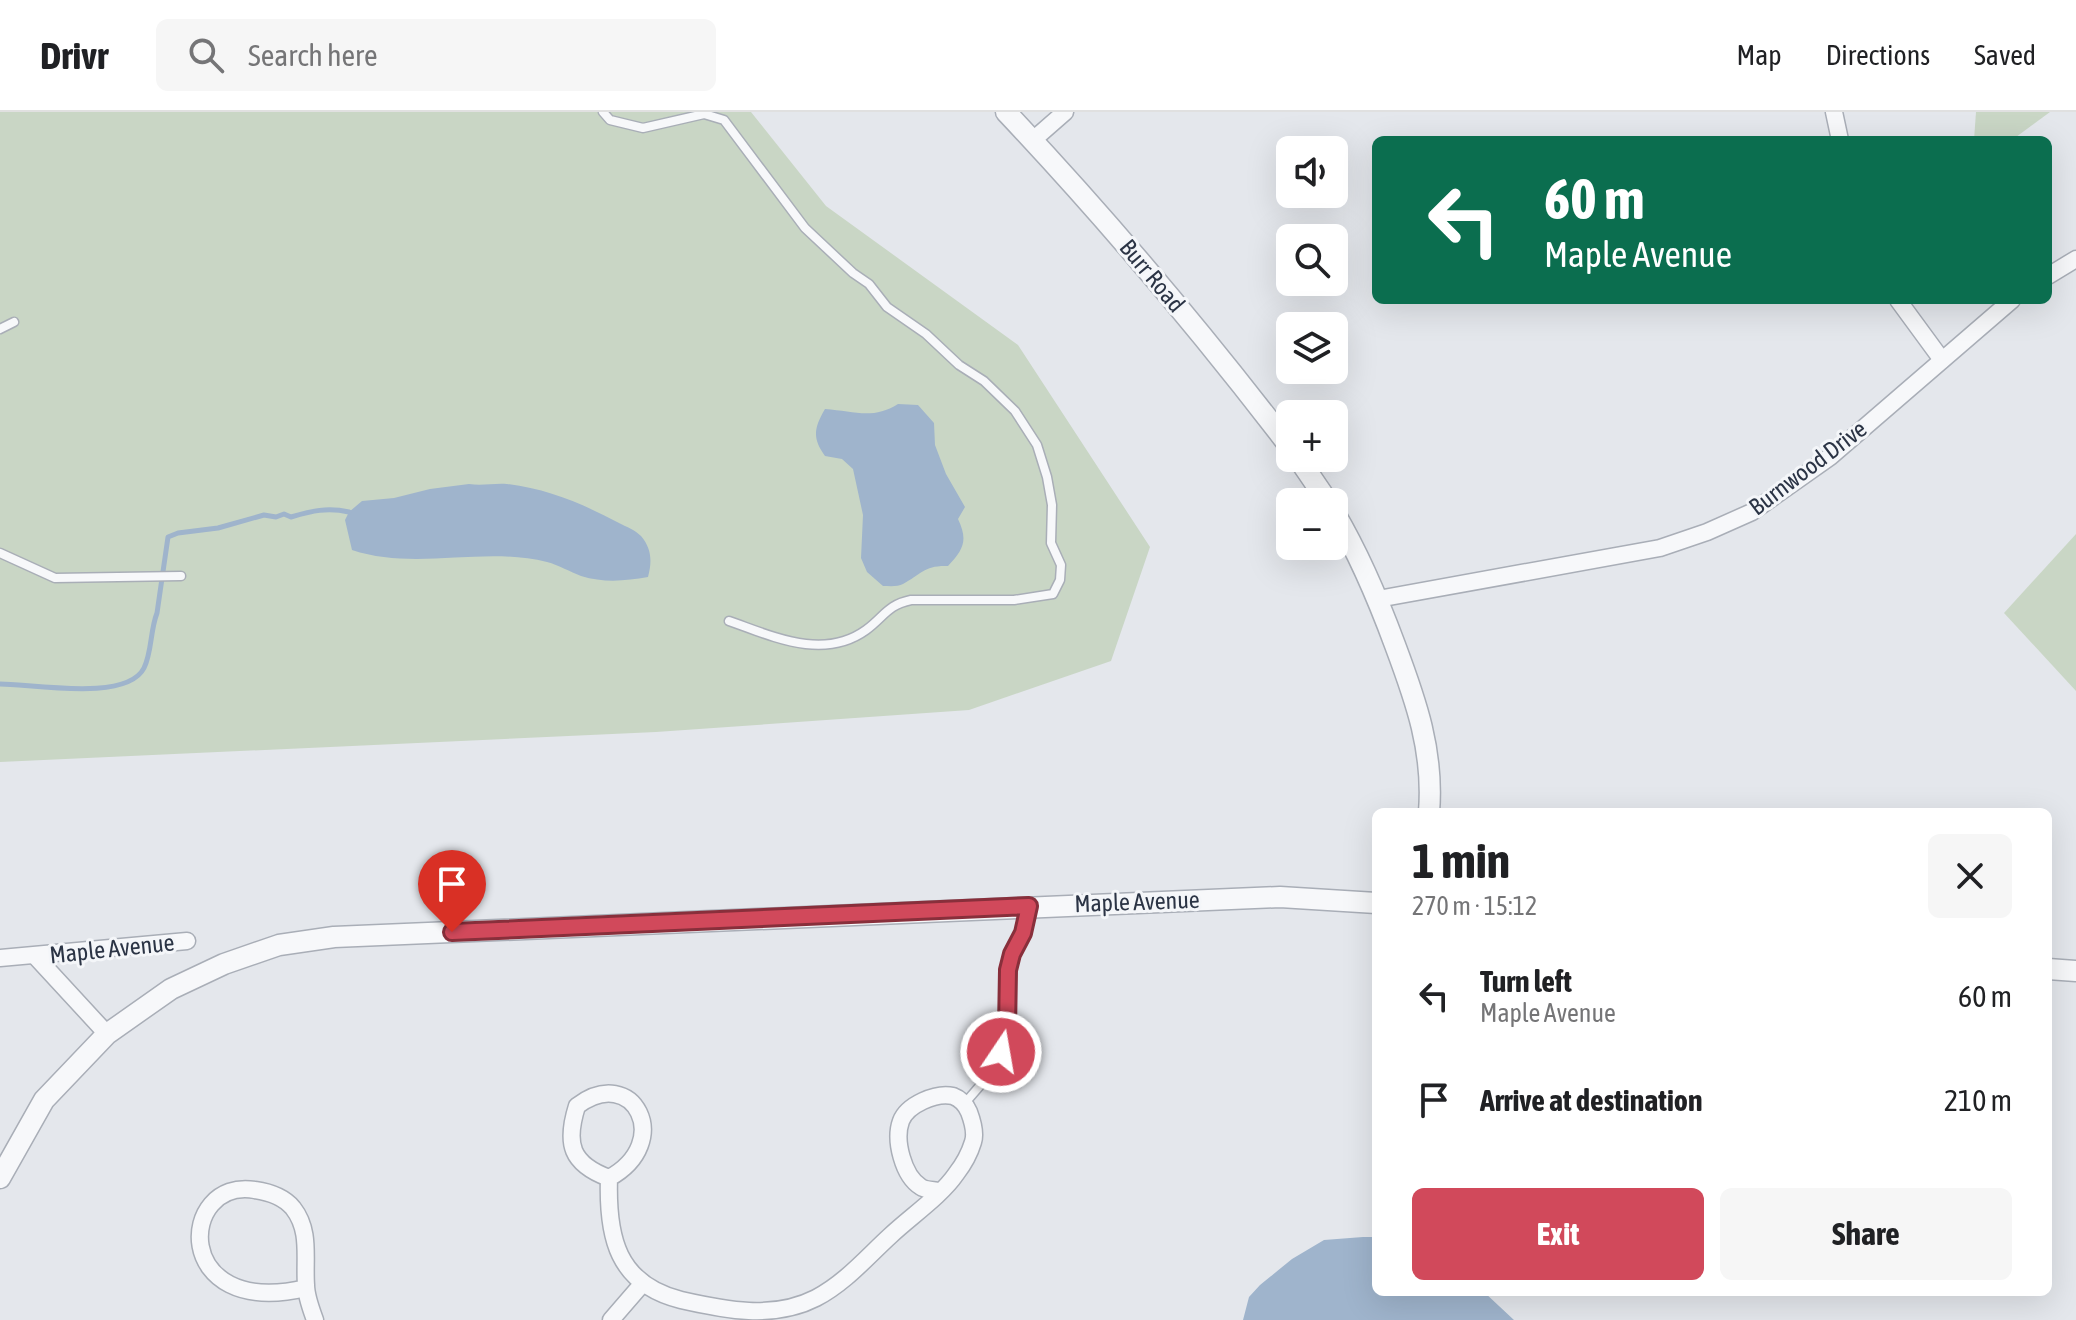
<!DOCTYPE html>
<html lang="en">
<head>
<meta charset="utf-8">
<style>
	body { margin:0; font-family:"Asap Condensed",sans-serif; background:#f6f6f6; color:#202124; height:100vh; display:flex; flex-direction:column; font-size:30px; white-space:nowrap }
	* { box-sizing:border-box; margin:0 }
	p { font-size:26px; color:#757577 }
	.icon { flex:none; width:44px; height:44px; fill:none; stroke:currentColor; stroke-width:2; stroke-linecap:round; stroke-linejoin:round }
	.map { position:relative; flex:1; overflow:hidden }
	.side { position:absolute; left:1372px; top:696px; width:680px; height:488px; display:flex; flex-direction:column; background:#fff; border-radius:12px; box-shadow:0 8px 32px #0002 }
	.side>* { flex:none }
	.banner { position:absolute; left:1372px; top:24px; width:680px; height:168px; border-radius:12px; box-shadow:0 8px 32px #0002; background:#0b6e4f; color:#fff; overflow:hidden }
	.fabs { position:absolute; left:1276px; top:24px; display:grid; gap:16px }
	.fabs a { display:grid; place-items:center; width:72px; height:72px; border-radius:12px; background:#fff; box-shadow:0 8px 32px #0002; font-size:40px }
	.pin { position:absolute; display:grid; place-items:center; width:68px; height:68px; color:#fff; margin:-82px -34px; border-radius:50% 50% 50% 0; rotate:-45deg; box-shadow:0 0 8px #0007 }
	.pin .icon { rotate:45deg }
	.me { position:absolute; width:88px; margin:-44px; rotate:12deg; stroke-linejoin:round; filter:drop-shadow(0 0 6px #0008) }
	.turn { display:flex; align-items:center; gap:28px; height:168px; padding:0 40px; font-size:36px }
	.turn .icon { width:104px; height:104px; stroke-width:2.5 }
	.turn b { display:block; font-size:56px; line-height:68px }
	.round { display:grid; place-items:center; flex:none; width:84px; height:84px; border-radius:12px; background:#f6f6f6 }
	.summary { display:flex; align-items:center; justify-content:space-between; height:136px; padding:0 40px }
	h1 { font-size:48px; font-weight:700; line-height:60px }
	.primary-button { display:flex; gap:16px; margin-top:auto; padding:16px 40px }
	.primary-button a { flex:1; height:92px; border-radius:12px; background:#d1495b; color:#fff; font-size:32px; font-weight:700; line-height:92px; text-align:center }
	.primary-button a+a { background:#f6f6f6; color:#202124 }
	ul { padding:0; list-style:none }
	li { display:flex; align-items:center; gap:24px; height:104px; padding:0 40px }
	li div { flex:1 }
	li b { display:block; font-size:30px }
	li em { font-style:normal }
	header { display:flex; align-items:center; gap:48px; box-sizing:border-box; height:112px; padding:0 40px; background:#fff; border-bottom:2px solid #e0e0e0 }
	header strong { font-size:38px }
	nav { display:flex; gap:44px; margin-inline-start:auto; font-size:28px }
	.search { width:560px; height:72px; background:#f6f6f6; display:flex; align-items:center; gap:20px; box-sizing:border-box; padding:0 28px; border-radius:12px; color:#757577; font-size:30px }
	.map>svg:first-child { display:block }
	.green { fill:#c9d6c5 }
	.water { fill:#9fb4cc }
	.lines { fill:none; stroke-linecap:round; stroke-linejoin:round }
	.stream { stroke:#9fb4cc; stroke-width:5 }
	.service-casing { stroke:#a9aeb7; stroke-width:11 }
	.minor-casing { stroke:#a9aeb7; stroke-width:19 }
	.tertiary-casing { stroke:#a9aeb7; stroke-width:23 }
	.service { stroke:#f7f8fa; stroke-width:8 }
	.minor { stroke:#f7f8fa; stroke-width:16 }
	.tertiary { stroke:#f7f8fa; stroke-width:20 }
	.route-casing { stroke:#882f3b; stroke-width:20 }
	.route { stroke:#d1495b; stroke-width:14 }
	.labels { text-anchor:middle; stroke-width:6; stroke-linejoin:round; paint-order:stroke }
	.street-label { font-size:24px; fill:#2b3445; stroke:#f4f6f9 }
</style>
</head>
<body>
<header>
<strong>Drivr</strong>
<div class="search"><svg class="icon" aria-label="search" viewBox="0 0 24 24"><circle cx="10" cy="10" r="6"/><path d="M15 15l6 6"/></svg>Search here</div>
<nav><a>Map</a><a>Directions</a><a>Saved</a></nav>
</header>
<div class="map">
<svg width="2076" height="1208" viewBox="0 0 2076 1208">
	<rect width="100%" height="100%" fill="#e4e7ec"/>
	<g class="green">
		<path d="M0,0H751L826,94L1018,233L1150,435L1111,549L969,598L656,620L0,650Z"/>
		<path d="M1976,0H2050L2012,28H1974Z"/>
		<path d="M2076,422V579L2004,501Z"/>
	</g>
	<g class="water">
		<path d="M898,292L918,293L934,311L935,333L946,362L965,395L958,407C968,428 964,437 948,454C925,453 921,462 903,472C898,475 889,474 883,474L867,460L861,446L863,403L853,357L842,347L825,344C812,326 814,316 825,297C854,299 873,308 898,292Z"/>
		<path d="M469,372C482,374 494,371 507,372C548,377 583,392 619,411C627,415 635,418 641,424C652,437 652,450 648,465C625,469 604,471 581,464C570,460 559,453 547,450C483,434 415,459 352,438L345,408L349,400L362,389L394,386L430,377Z"/>
		<path d="M1363,1125H1376V1180H1484L1514,1208H1243L1249,1185L1260,1173L1292,1147L1324,1128Z"/>
	</g>
	<g class="lines">
		<path class="stream" d="M0,572C32,572 127,590 144,556C152,540 150,519 157,501L168,425L178,421L218,416L264,403L276,405L284,402L291,405C312,399 327,395 349,400"/>
		<defs>
			<g id="service">
				<path d="M603,0L610,8L643,16L704,2L724,8L805,116L853,161L869,172L887,195L926,222L959,253L984,269L1015,299L1037,333L1047,365L1052,393L1051,431L1061,453L1060,468L1053,482L1014,488H911C887,493 884,505 866,518C823,549 772,524 729,509"/>
				<path d="M0,217L14,210"/>
				<path d="M0,441L55,466L181,464"/>
				<path d="M965,991L997,954L1007,918L1008,858L1013,839L1023,821L1028,798"/>
			</g>
			<g id="minor">
				<path d="M1834,0L1840,28"/>
				<path d="M1033,28L1065,0"/>
				<path d="M2048,164L2076,147"/>
				<path d="M1898,188L1942,248"/>
				<path d="M1378,487L1660,436L1707,420L1752,400L1830,345L2012,188"/>
				<path d="M36,845L107,922"/>
				<path d="M0,846L187,829"/>
				<path d="M609,1066C675,1030 633,951 577,994C565,1032 571,1052 609,1066C607,1125 617,1172 681,1188C725,1198 773,1208 816,1186C845,1171 867,1145 890,1124C910,1105 941,1084 956,1062C963,1053 970,1040 973,1030C976,1021 972,1008 969,1000C966,993 961,987 953,984C936,980 907,993 901,1009C894,1028 903,1064 921,1075C925,1078 934,1078 938,1079"/>
				<path d="M306,1176C170,1208 178,1065 255,1078C269,1080 283,1084 293,1096C311,1119 304,1146 306,1173C306,1184 311,1197 315,1208"/>
				<path d="M611,1208L643,1171"/>
			</g>
			<g id="tertiary">
				<path d="M1006,0C1107,107 1201,219 1290,335"/>
				<path d="M1298,346L1328,390"/>
				<path d="M1334,400C1359,442 1378,487 1395,533C1416,589 1434,640 1429,700"/>
				<path d="M2048,857L2076,859"/>
				<path d="M0,1066L44,988L107,922L171,877L224,852L279,833L334,825L1280,785L1376,791"/>
			</g>
		</defs>
		<use href="#service" class="service-casing"/>
		<use href="#minor" class="minor-casing"/>
		<use href="#tertiary" class="tertiary-casing"/>
		<use href="#service" class="service"/>
		<use href="#minor" class="minor"/>
		<use href="#tertiary" class="tertiary"/>
	</g>
	<g class="lines">
		<defs>
			<path id="route" d="M452,820L1029,794L1023,821L1012,842L1008,858L1007,918L1001,940"/>
		</defs>
		<use href="#route" class="route-casing"/>
		<use href="#route" class="route"/>
	</g>
	<g class="labels">
		<g class="street-label">
			<text transform="translate(1152 164) rotate(50)" y="8">Burr Road</text>
			<text transform="translate(1808 356) rotate(-37)" y="8">Burnwood Drive</text>
			<text transform="translate(1137 790) rotate(-2)" y="8">Maple Avenue</text>
			<text transform="translate(112 837) rotate(-6)" y="8">Maple Avenue</text>
		</g>
	</g>
</svg>
<div class="fabs">
<a><svg class="icon" aria-label="sound" viewBox="0 0 24 24"><path d="M4 9h4l5-4v14l-5-4H4zM17 9q2 3 0 6"/></svg></a>
<a><svg class="icon" aria-label="search" viewBox="0 0 24 24"><circle cx="10" cy="10" r="6"/><path d="M15 15l6 6"/></svg></a>
<a><svg class="icon" aria-label="layers" viewBox="0 0 24 24"><path d="M12 4l9 5-9 5-9-5zM3 14l9 5 9-5"/></svg></a>
<a>+</a>
<a>−</a>
</div>
<div class="pin" style="left:452px;top:820px;background:#d93025"><svg class="icon" aria-label="arrive" viewBox="0 0 24 24"><path d="M6 21V4h12l-3 4 3 4H6"/></svg></div>
<svg class="me" style="left:1001px;top:940px" viewBox="-20 -20 40 40"><circle r="17" fill="#d1495b" stroke="#fff" stroke-width="3"/><path d="M0-11L8 9 0 5-8 9z" fill="#fff"/></svg>
<div class="banner">
<div class="turn"><svg class="icon" aria-label="left" viewBox="0 0 24 24"><path d="M17 20v-9H6M10 6l-5 5 5 5"/></svg><div><b>60 m</b>Maple Avenue</div></div>
</div>
<section class="side">
<div class="summary"><div><h1>1 min</h1><p>270 m · 15:12</p></div><a class="round"><svg class="icon" aria-label="close" viewBox="0 0 24 24"><path d="M6 6l12 12M18 6L6 18"/></svg></a></div>
<ul>
<li><svg class="icon" aria-label="left" viewBox="0 0 24 24"><path d="M17 20v-9H6M10 6l-5 5 5 5"/></svg><div><b>Turn left</b><p>Maple Avenue</p></div><em>60 m</em></li>
<li><svg class="icon" aria-label="arrive" viewBox="0 0 24 24"><path d="M6 21V4h12l-3 4 3 4H6"/></svg><div><b>Arrive at destination</b></div><em>210 m</em></li>
</ul>
<div class="primary-button"><a>Exit</a><a>Share</a></div>
</section>
</div>
</body>
</html>
